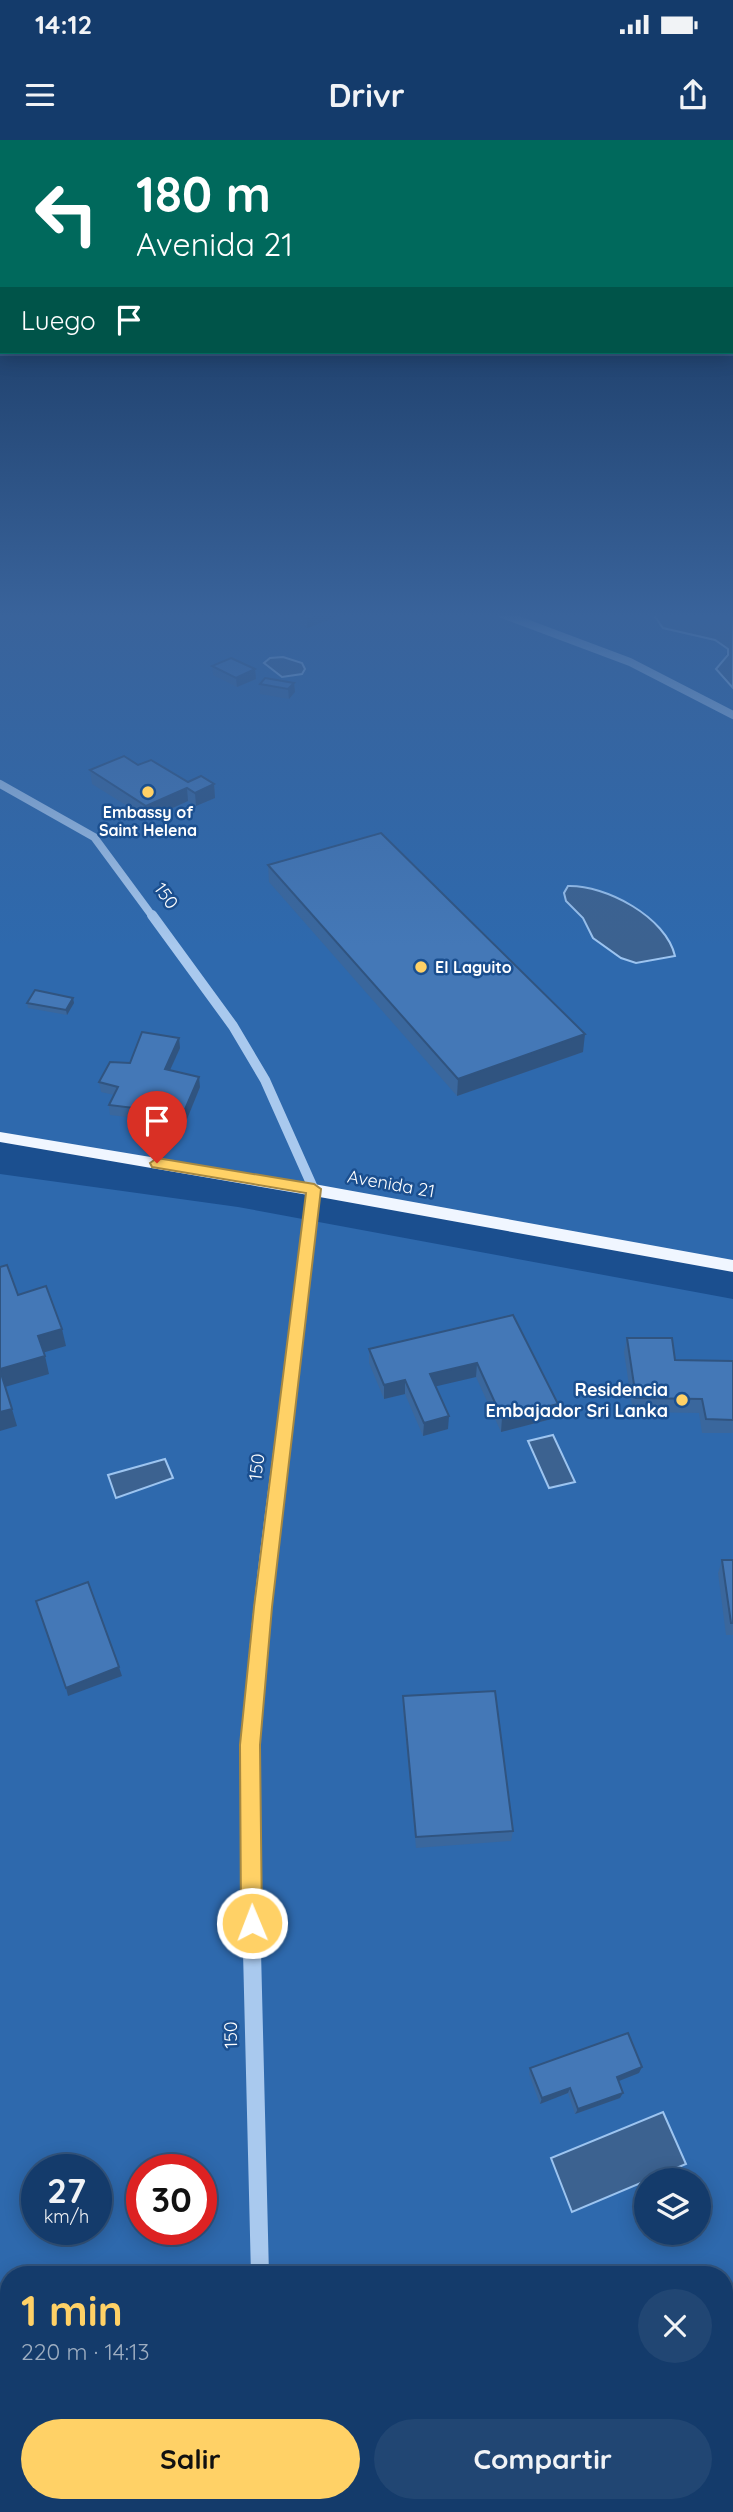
<!DOCTYPE html>
<html lang="es">
<head>
<meta charset="utf-8">
<style>
	body { margin:0; font-family:Quicksand,sans-serif; background:#214673; color:#f1f3f6; height:100vh; display:flex; flex-direction:column; font-size:26px; white-space:nowrap }
	* { box-sizing:border-box; margin:0 }
	p { font-size:23px; color:#9dadc1 }
	.icon { flex:none; width:38px; height:38px; fill:none; stroke:currentColor; stroke-width:2; stroke-linecap:round; stroke-linejoin:round }
	.map { position:relative; flex:1; overflow:hidden }
	.sheet { position:absolute; left:0px; top:2126px; width:733px; height:247px; display:flex; flex-direction:column; background:#143b6b; border-radius:28px 28px 0 0; box-shadow:0 4px 18px #0003,0 0 0 2px #33557e }
	.sheet>* { flex:none }
	.top-card { position:absolute; left:0px; top:0px; width:733px; height:214px; box-shadow:0 4px 18px #0003,0 0 0 2px #33557e; background:#00695c; color:#fff; overflow:hidden }
	.buttons { position:absolute; left:634px; top:2028px; display:grid; gap:14px }
	.buttons a { display:grid; place-items:center; width:77px; height:77px; border-radius:50%; background:#143b6b; box-shadow:0 4px 18px #0003,0 0 0 2px #33557e; font-size:35px }
	.speed { position:absolute; left:21px; top:2014px; display:flex; gap:14px; font-size:35px; font-weight:700; text-align:center }
	.speed>* { display:grid; place-content:center; width:91px; height:91px; border-radius:50%; background:#143b6b; box-shadow:0 4px 18px #0003,0 0 0 2px #33557e; line-height:1 }
	.speed small { font-size:18px; font-weight:400 }
	.speed .limit { border:10px solid #d22; background:#fff; color:#111 }
	.pin { position:absolute; display:grid; place-items:center; width:60px; height:60px; color:#fff; margin:-72px -30px; border-radius:50% 50% 50% 0; rotate:-45deg; box-shadow:0 0 7px #0007 }
	.pin .icon { rotate:45deg }
	.me { position:absolute; width:77px; margin:-38px; rotate:359deg; stroke-linejoin:round; filter:drop-shadow(0 0 5px #0008) }
	.turn { display:flex; align-items:center; gap:24px; height:147px; padding:0 21px; font-size:32px }
	.turn .icon { width:91px; height:91px; stroke-width:2.5 }
	.turn b { display:block; font-size:49px; line-height:60px }
	.then { display:flex; align-items:center; height:66px; padding:0 21px; background:#0003; gap:14px; font-size:26px }
	.round { display:grid; place-items:center; flex:none; width:74px; height:74px; border-radius:37px; background:#214673 }
	.head { display:flex; align-items:center; justify-content:space-between; height:119px; padding:0 21px }
	h1 { font-size:42px; font-weight:700; line-height:52px; color:#ffd166 }
	.action { display:flex; gap:14px; margin-top:auto; padding:14px 21px }
	.action a { flex:1; height:80px; border-radius:42px; background:#ffd166; color:#111; font-size:28px; font-weight:700; line-height:80px; text-align:center }
	.action a+a { background:#214673; color:#f1f3f6 }
	.status { display:flex; justify-content:space-between; align-items:center; height:49px; padding:0 35px; background:#143b6b; direction:ltr }
	.status svg { height:19px; fill:currentColor }
	header { display:flex; justify-content:space-between; align-items:center; height:91px; padding:0 21px; background:#143b6b; font-size:32px; font-weight:700 }
	.map>svg:first-child { display:block }
	.green { fill:#2e69ad; fill-rule:evenodd }
	.water { fill:#3c6290; stroke:#9cc4f0; stroke-width:2 }
	.lines { fill:none; stroke-linecap:round; stroke-linejoin:round }
	.minor-far3 { stroke:#a9c9ee; stroke-width:8 }
	.minor-far2 { stroke:#a9c9ee; stroke-width:10 }
	.minor-far1 { stroke:#a9c9ee; stroke-width:14 }
	.minor { stroke:#a9c9ee; stroke-width:18 }
	.major { fill:#f0f6ff; fill-rule:evenodd }
	.wall { fill:#3a679d }
	.shaded-wall { fill:#305480 }
	.building { fill:#4478b7; stroke:#305480; stroke-width:2 }
	.route { fill:#ffd166; stroke:#a68842; stroke-width:2 }
	.poi-dot { fill:#ffd166; stroke:#1b4f8f; stroke-width:2.5 }
	.labels { text-anchor:middle; stroke-width:5; stroke-linejoin:round; paint-order:stroke }
	.far-poi-label { font-size:16px; font-weight:bold; fill:#fff; stroke:#1b4f8f }
	.street-label { font-size:18px; fill:#fff; stroke:#1b4f8f }
	.poi-label { font-size:18px; font-weight:bold; fill:#fff; stroke:#1b4f8f; text-anchor:end }
</style>
</head>
<body>
<div class="status"><b>14:12</b><svg viewBox="0 0 49 12"><path d="M0 12V9h3v3zM5 12V6h3v6zM10 12V3h3v9zM15 12V0h3v12zM26 1h20v11H26zM47 4h2v5h-2z"/></svg></div>
<header><svg class="icon" aria-label="menu" viewBox="0 0 24 24"><path d="M4 6h16M4 12h16M4 18h16"/></svg>Drivr<svg class="icon" aria-label="share" viewBox="0 0 24 24"><path d="M12 15V3M7 8l5-5 5 5M5 13v7h14v-7"/></svg></header>
<div class="map">
<svg width="733" height="2372" viewBox="0 0 733 2372">
	<rect width="100%" height="100%" fill="#1b4f8f"/>
	<g class="green">
		<path d="M0,474H653L663,488L715,500L728,509L724,520L733,548V1126L0,997Z"/>
		<path d="M0,1034L238,1067L733,1159V2372H0ZM37,2030H96V2090H37ZM142,2030H201V2090H142ZM646,2040H698V2093H646ZM9,2135H724V2364H9Z"/>
	</g>
	<g class="water">
		<path d="M653,474H733V548L716,529L728,515V509L715,500L663,488Z"/>
		<path d="M283,517L302,523L305,529L302,534L282,537L264,523L270,518Z"/>
		<path d="M568,746C606,745 666,777 675,816L636,823L621,818L593,798L583,778L566,761L564,753Z"/>
		<path d="M553,1295L575,1342L549,1348L528,1301Z"/>
		<path d="M165,1319L173,1338L116,1358L108,1335Z"/>
		<path d="M663,1972L686,2024L572,2072L551,2018Z"/>
	</g>
	<g class="lines">
		<g class="minor-far3">
			<path d="M502,474L630,522L733,575"/>
			<path d="M0,644L94,697L153,777"/>
		</g>
		<path class="minor-far2" d="M152,775L233,886L265,940L314,1050L299,1173"/>
		<path class="minor-far1" d="M249,1692C245,1522 278,1341 299,1171"/>
		<g class="minor">
			<path d="M249,1690L260,2135"/>
			<path d="M289,2364L290,2372"/>
		</g>
		<path class="major" d="M0,992L314,1044L733,1120V1132L314,1056L0,1002Z"/>
	</g>
	<g class="wall">
		<path d="M287,474H338V477L307,488L287,477Z"/>
		<path d="M212,526L255,529L256,539L237,547L213,535Z"/>
		<path d="M294,543L295,552L289,559L260,554V544Z"/>
		<path d="M138,625L188,642L214,644L215,658L196,666L188,661L148,679L92,644L90,630Z"/>
		<path d="M268,725L583,912L457,956L269,742Z"/>
		<path d="M27,863H74L67,875L28,868Z"/>
		<path d="M179,898L180,908L170,930L200,947L185,984L110,975L109,965L114,955L101,952L99,942L130,923Z"/>
		<path d="M513,1175L558,1264L555,1278L501,1292L476,1237L435,1246L448,1289L423,1296L405,1254L384,1259L369,1223V1209Z"/>
		<path d="M627,1198L675,1220L733,1221V1293H702L699,1273L633,1272L624,1212Z"/>
		<path d="M722,1420H733V1495H726L718,1433Z"/>
		<path d="M403,1556L513,1691L511,1701L416,1708L403,1568Z"/>
		<path d="M642,1927L639,1933L618,1941L620,1958L575,1974L568,1953L540,1964L529,1934L530,1928Z"/>
	</g>
	<g class="shaded-wall">
		<path d="M320,474H338V477L307,488V479Z"/>
		<path d="M255,529L256,539L237,547L236,538Z"/>
		<path d="M294,543L295,552L289,559L288,549Z"/>
		<path d="M214,644L215,658L196,666L195,653Z"/>
		<path d="M187,648L188,661L148,679L146,666Z"/>
		<path d="M73,858L74,863L67,875L66,870Z"/>
		<path d="M585,894L583,912L457,956L458,939Z"/>
		<path d="M179,898L180,908L166,939L165,929Z"/>
		<path d="M199,937L200,947L185,984L183,974Z"/>
		<path d="M62,1189L66,1206L42,1213L38,1196Z"/>
		<path d="M45,1216L49,1234L5,1247L0,1229Z"/>
		<path d="M477,1223L476,1237L429,1248L430,1234Z"/>
		<path d="M405,1240V1254L384,1259V1245Z"/>
		<path d="M558,1264L555,1278L501,1292L502,1278Z"/>
		<path d="M12,1269L17,1286L0,1291V1272Z"/>
		<path d="M449,1276L448,1289L423,1296L424,1283Z"/>
		<path d="M119,1527L122,1536L68,1556L66,1548Z"/>
		<path d="M642,1927L639,1933L614,1943L617,1937Z"/>
		<path d="M570,1948L568,1953L540,1964L542,1958Z"/>
		<path d="M623,1953L620,1958L575,1974L578,1969Z"/>
	</g>
	<g class="building">
		<path d="M299,474H320L307,479Z"/>
		<path d="M231,518L255,529L236,538L212,526Z"/>
		<path d="M265,538L294,543L288,549L260,544Z"/>
		<path d="M124,616L138,625L151,620L188,642L201,636L214,644L195,653L187,648L146,666L90,630Z"/>
		<path d="M381,693L585,894L458,939L268,725Z"/>
		<path d="M35,850L73,858L66,870L27,863Z"/>
		<path d="M142,892L179,898L165,929L199,937L183,974L109,965L118,947L99,942L110,922L130,923Z"/>
		<path d="M7,1125L18,1155L46,1146L62,1189L38,1196L45,1216L0,1229V1127Z"/>
		<path d="M513,1175L558,1264L502,1278L477,1223L430,1234L449,1276L424,1283L405,1240L384,1245L369,1209Z"/>
		<path d="M627,1198H672L675,1220L733,1221V1280L706,1279L702,1259L636,1258Z"/>
		<path d="M0,1230L12,1269L0,1272Z"/>
		<path d="M722,1420H733V1483H731Z"/>
		<path d="M88,1442L119,1527L66,1548L36,1461Z"/>
		<path d="M495,1551L513,1691L416,1697L403,1556Z"/>
		<path d="M628,1893L642,1927L617,1937L623,1953L578,1969L570,1948L542,1958L530,1928Z"/>
	</g>
	<linearGradient id="sky" x2="0" y2="1"><stop stop-color="#0f2b4f"/><stop offset="0.59" stop-color="#39639b"/><stop offset="1" stop-color="#39639b" stop-opacity="0"/></linearGradient>
	<rect width="733" height="806" fill="url(#sky)"/>
	<path class="route" d="M157,1018L314,1044L321,1049L272,1467L260,1605L262,1783L259,1791L252,1794L244,1791L241,1783L240,1605L254,1467L306,1053L152,1027L150,1023Z"/>
	<g class="poi-dot">
		<circle cx="148" cy="652" r="7"/>
		<circle cx="421" cy="827" r="7"/>
		<circle cx="682" cy="1260" r="7"/>
	</g>
	<g class="labels">
		<g class="far-poi-label">
			<text x="148" y="678">Embassy of<tspan x="148" dy="18">Saint Helena</tspan></text>
			<text x="435" y="833" text-anchor="start">El Laguito</text>
		</g>
		<g class="street-label">
			<text transform="translate(166 756) rotate(54)" y="6">150</text>
			<text transform="translate(391 1044) rotate(10)" y="6">Avenida 21</text>
			<text transform="translate(257 1327) rotate(-83)" y="6">150</text>
			<text transform="translate(231 1895) rotate(-91)" y="6">150</text>
		</g>
		<g class="poi-label">
			<text x="668" y="1256">Residencia<tspan x="668" dy="21">Embajador Sri Lanka</tspan></text>
		</g>
	</g>
</svg>
<div class="buttons">
<a><svg class="icon" aria-label="layers" viewBox="0 0 24 24"><path d="M12 4l9 5-9 5-9-5zM3 14l9 5 9-5"/></svg></a>
</div>
<div class="speed"><div>27<small>km/h</small></div><div class="limit">30</div></div>
<div class="pin" style="left:157px;top:1023px;background:#d93025"><svg class="icon" aria-label="arrive" viewBox="0 0 24 24"><path d="M6 21V4h12l-3 4 3 4H6"/></svg></div>
<svg class="me" style="left:252px;top:1783px" viewBox="-20 -20 40 40"><circle r="17" fill="#ffd166" stroke="#fff" stroke-width="3"/><path d="M0-11L8 9 0 5-8 9z" fill="#fff"/></svg>
<div class="top-card">
<div class="turn"><svg class="icon" aria-label="left" viewBox="0 0 24 24"><path d="M17 20v-9H6M10 6l-5 5 5 5"/></svg><div><b>180 m</b>Avenida 21</div></div>
<div class="then">Luego<svg class="icon" aria-label="arrive" viewBox="0 0 24 24"><path d="M6 21V4h12l-3 4 3 4H6"/></svg></div>
</div>
<section class="sheet">
<div class="head"><div><h1>1 min</h1><p>220 m · 14:13</p></div><a class="round"><svg class="icon" aria-label="close" viewBox="0 0 24 24"><path d="M6 6l12 12M18 6L6 18"/></svg></a></div>
<div class="action"><a>Salir</a><a>Compartir</a></div>
</section>
</div>
</body>
</html>
